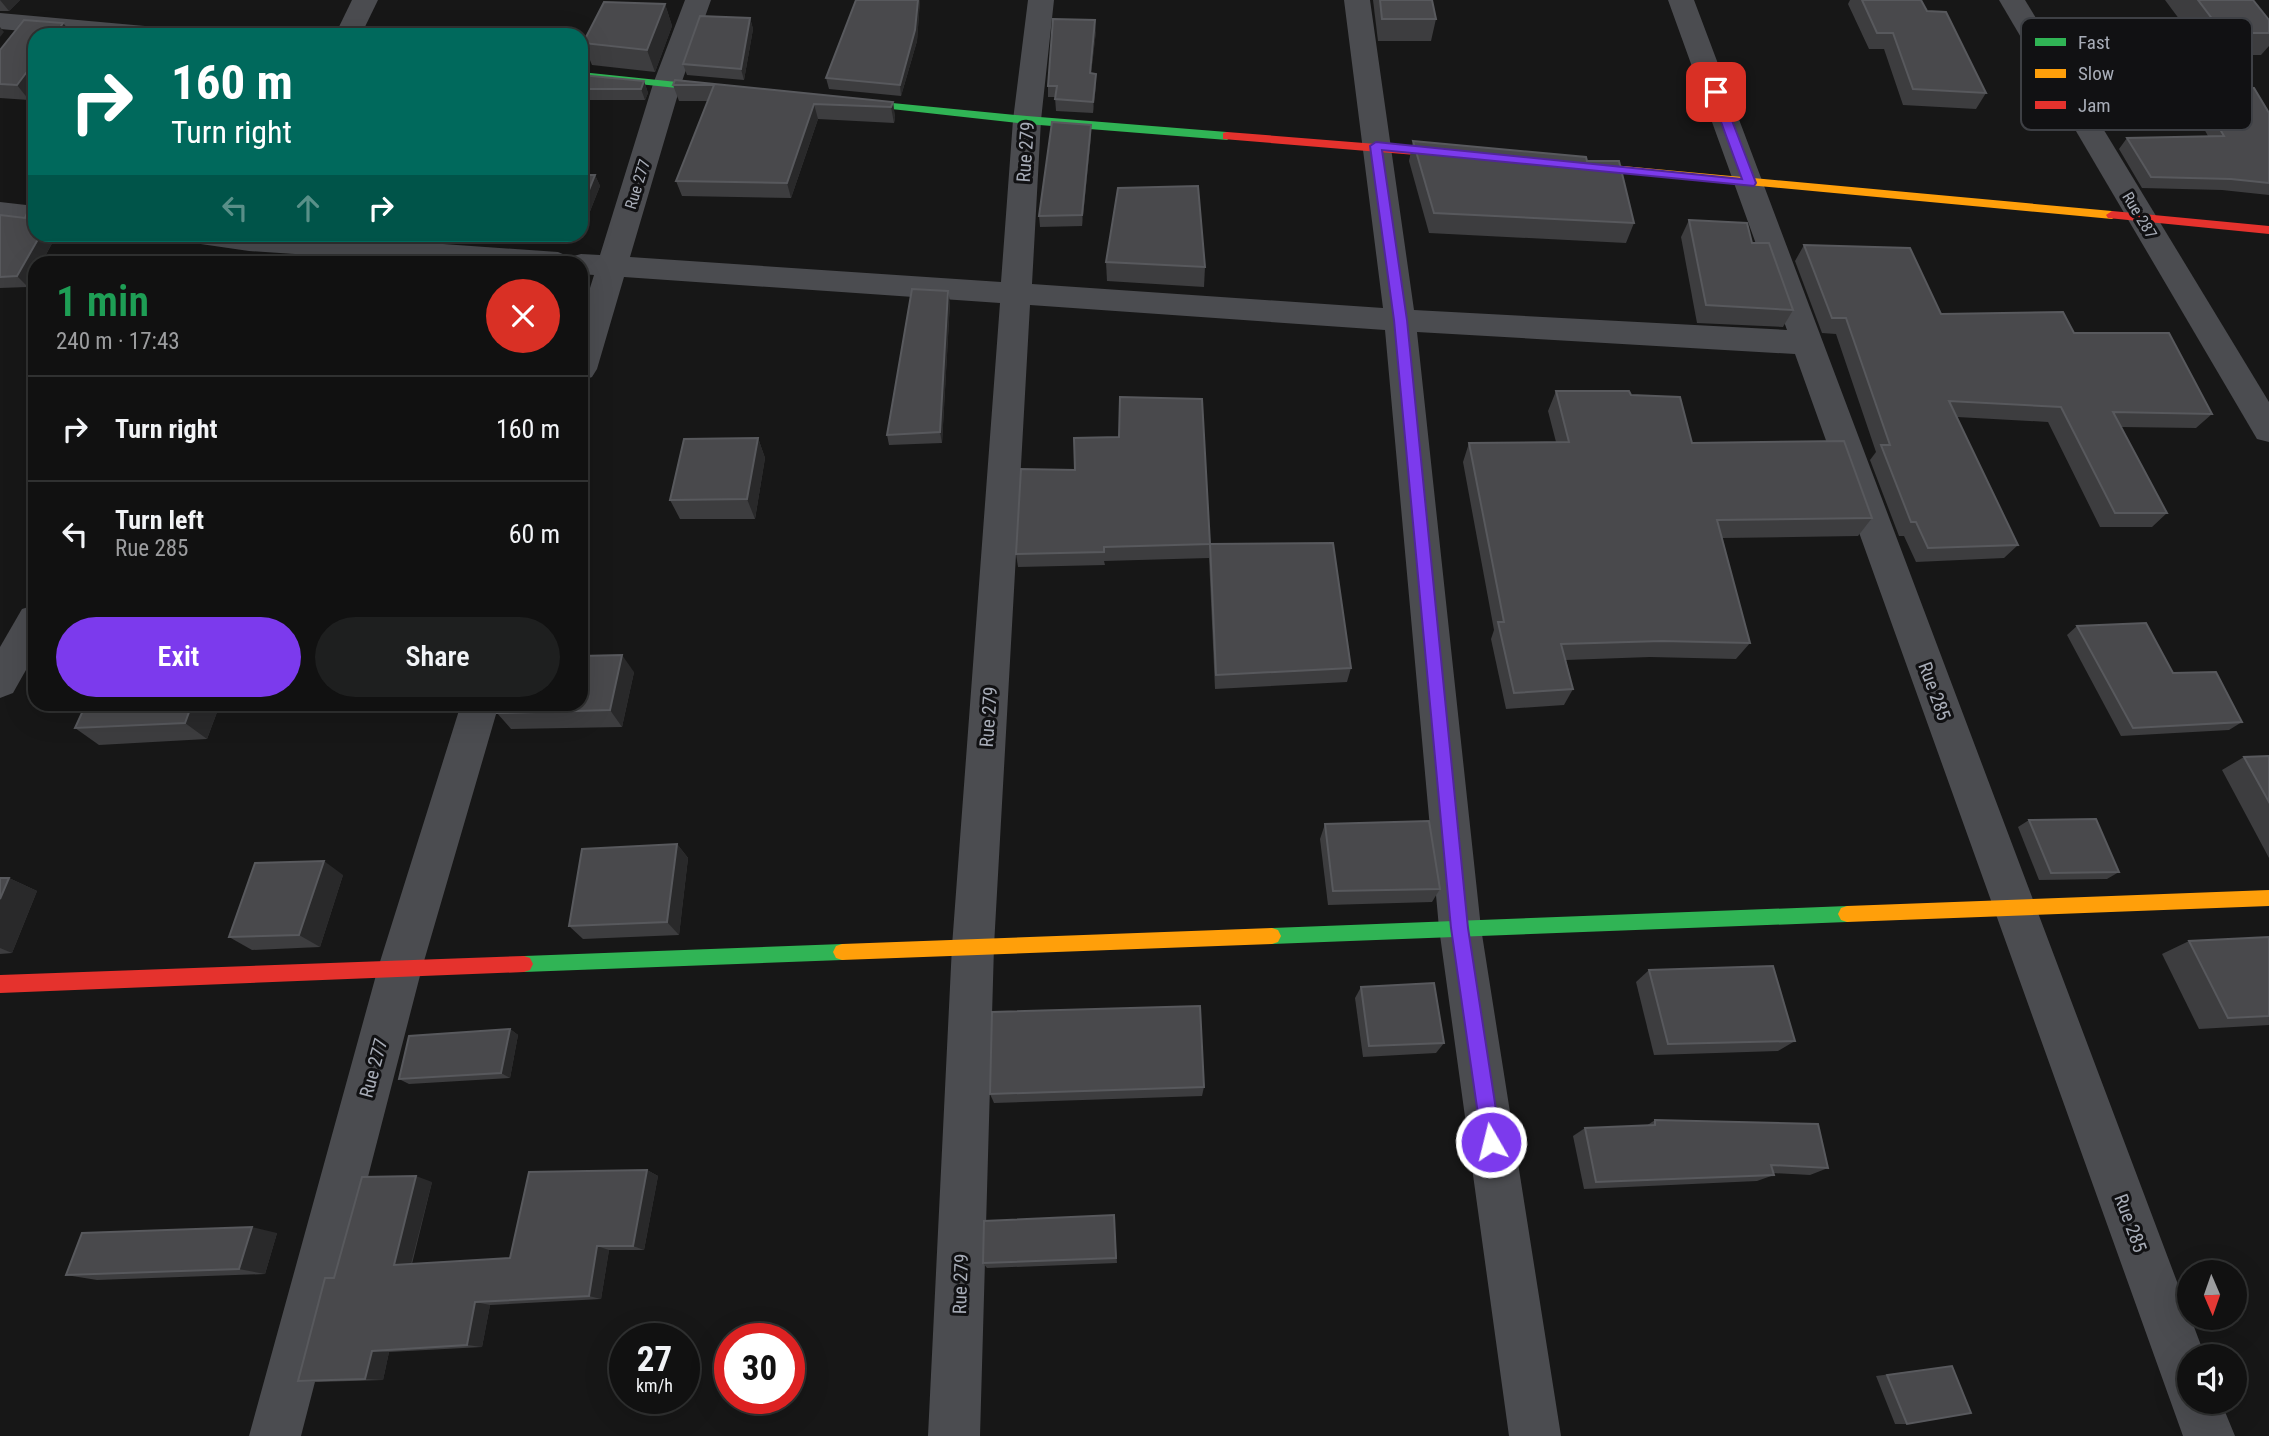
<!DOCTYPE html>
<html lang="en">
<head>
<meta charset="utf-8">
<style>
	body { margin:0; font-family:"Roboto Condensed",sans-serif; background:#1e1f1f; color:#f1f3f6; height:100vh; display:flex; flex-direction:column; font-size:26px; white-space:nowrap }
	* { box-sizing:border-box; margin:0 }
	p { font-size:23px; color:#9c9d9f }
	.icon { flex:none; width:38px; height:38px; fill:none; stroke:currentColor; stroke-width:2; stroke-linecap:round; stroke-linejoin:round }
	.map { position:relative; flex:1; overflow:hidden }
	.drawer { position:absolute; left:28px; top:256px; width:560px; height:455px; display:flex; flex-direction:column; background:#111; border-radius:21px; box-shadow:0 7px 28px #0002,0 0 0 2px #303131 }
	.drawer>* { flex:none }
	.banner { position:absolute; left:28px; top:28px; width:560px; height:214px; border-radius:21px; box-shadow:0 7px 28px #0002,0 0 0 2px #303131; background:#00695c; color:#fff; overflow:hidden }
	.needle { width:46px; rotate:178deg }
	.controls { position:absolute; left:2177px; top:1260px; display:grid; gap:14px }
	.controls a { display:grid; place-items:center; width:70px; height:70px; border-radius:50%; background:#111; box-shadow:0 7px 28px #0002,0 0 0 2px #303131; font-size:35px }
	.speed { position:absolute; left:609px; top:1323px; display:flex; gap:14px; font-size:35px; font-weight:700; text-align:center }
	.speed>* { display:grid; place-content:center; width:91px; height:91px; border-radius:50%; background:#111; box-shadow:0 7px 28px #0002,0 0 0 2px #303131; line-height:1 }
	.speed small { font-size:18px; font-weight:400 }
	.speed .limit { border:10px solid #d22; background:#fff; color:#111 }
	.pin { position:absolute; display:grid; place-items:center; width:60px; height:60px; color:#fff; margin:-30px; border-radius:14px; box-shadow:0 4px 10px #0006 }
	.me { position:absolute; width:77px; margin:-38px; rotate:352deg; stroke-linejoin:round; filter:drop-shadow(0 0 5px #0008) }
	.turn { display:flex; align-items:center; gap:24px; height:147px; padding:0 28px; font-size:32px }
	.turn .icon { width:91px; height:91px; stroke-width:2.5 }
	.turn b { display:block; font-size:49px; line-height:60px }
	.lanes { display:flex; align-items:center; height:66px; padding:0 28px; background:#0003; justify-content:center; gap:35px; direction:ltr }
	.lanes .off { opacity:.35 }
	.round { display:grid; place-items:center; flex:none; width:74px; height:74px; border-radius:37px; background:#1e1f1f }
	.overview { display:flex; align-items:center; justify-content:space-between; height:119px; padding:0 28px }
	h1 { font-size:42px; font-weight:600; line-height:52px; color:#1e9e55 }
	.primary-button { display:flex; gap:14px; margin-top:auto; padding:14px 28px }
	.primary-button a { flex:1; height:80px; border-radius:42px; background:#7c3aed; color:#fff; font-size:28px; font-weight:600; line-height:80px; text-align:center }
	.primary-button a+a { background:#1e1f1f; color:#f1f3f6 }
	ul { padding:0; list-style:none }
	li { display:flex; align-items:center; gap:21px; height:105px; padding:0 28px; border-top:2px solid #303131 }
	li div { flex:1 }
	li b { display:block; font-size:26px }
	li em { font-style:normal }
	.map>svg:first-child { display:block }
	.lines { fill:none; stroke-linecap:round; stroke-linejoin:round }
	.street { fill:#4b4c50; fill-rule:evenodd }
	.fast { fill:#30b455; fill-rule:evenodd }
	.slow { fill:#ff9f0a; fill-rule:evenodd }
	.jam { fill:#e5322d; fill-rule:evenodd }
	.wall { fill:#3d3d3f }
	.shaded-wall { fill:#29292a }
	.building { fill:#49494c; stroke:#58595d; stroke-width:2 }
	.route { fill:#7c3aed; stroke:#51269a; stroke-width:2 }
	.labels { text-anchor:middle; stroke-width:6; stroke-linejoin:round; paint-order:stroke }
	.far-street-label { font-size:16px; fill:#a8adb8; stroke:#111113 }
	.street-label { font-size:19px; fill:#a8adb8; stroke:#111113 }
	.key { fill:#111113; stroke:#3e4045; stroke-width:2 }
	.key-label { font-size:19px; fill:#a8adb8 }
</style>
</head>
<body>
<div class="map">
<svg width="2269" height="1436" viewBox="0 0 2269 1436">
	<rect width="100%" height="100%" fill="#171717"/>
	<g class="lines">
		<g class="street">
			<path d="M352,0H378L361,35H335Z"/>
			<path d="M685,0H711L681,84L630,257L1001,282L1013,120L1028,0H1054L1041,120L1032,284L1383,308L1344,0H1370L1414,310L1787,330L1668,0H1694L2205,1356H2189V1402H2221L2235,1436H2183L1795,354L1417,332L1481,928L1561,1436H1509L1439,928L1385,330L1030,305L994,946L980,1436H928L952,946L1000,303L624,277L597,369L592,377L581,381V317L594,275L581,274V262H415L249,251L180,241L176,234H302L558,252L570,257L581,254L600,255L653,84Z"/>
			<path d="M1999,0H2025L2269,402V442L2257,439Z"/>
			<path d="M0,13L156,27L165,29L169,35H69L0,29Z"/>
			<path d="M0,202L35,206V226L0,222Z"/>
			<path d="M35,605V654L13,693L0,698V647L22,609Z"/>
			<path d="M461,704H499L422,968L301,1436H249L378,968Z"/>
		</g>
		<g class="fast">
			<path d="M581,72L725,87L731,90L725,93L581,78Z"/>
			<path d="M841,98L1027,116L1227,132L1233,136L1227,140L1027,124L837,103L835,101Z"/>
			<path d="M1847,906L1853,908L1856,914L1853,920L1847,922L1272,944L1266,942L1263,936L1266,930L1272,928Z"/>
			<path d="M842,944L848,946L851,952L848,958L842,960L524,972L518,970L515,964L518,958L524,956Z"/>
		</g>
		<g class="slow">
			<path d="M1569,161L2112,211L2118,215L2112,219L1565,168L1563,165Z"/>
			<path d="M2269,890V906L1847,922L1841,920L1838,914L1841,908L1847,906Z"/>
			<path d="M1272,928L1278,930L1281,936L1278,942L1272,944L842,960L836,958L833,952L836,946L842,944Z"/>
		</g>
		<g class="jam">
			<path d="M1227,132L1464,151L1470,155L1464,159L1223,139V133Z"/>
			<path d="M2112,211L2269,226V234L2108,218L2106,215Z"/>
			<path d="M524,956L530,958L533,964L530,970L524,972L0,993V975Z"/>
		</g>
	</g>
	<g class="wall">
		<path d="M0,0H20L9,11H0Z"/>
		<path d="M856,0H920L917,41L901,96L829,89L826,78Z"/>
		<path d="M1373,0H1432L1436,19L1431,41H1378Z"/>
		<path d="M1850,0H1862L1927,11L1986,93L1976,109L1903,105L1884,49H1869L1848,4Z"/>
		<path d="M2165,0H2253L2269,20V46L2261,55H2206Z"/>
		<path d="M665,4L672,26L655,72L592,65L583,43Z"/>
		<path d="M750,18L753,29L744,80L687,75L683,64Z"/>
		<path d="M24,20L63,23L73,35H35V92L29,100L0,98V50Z"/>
		<path d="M1096,31L1091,73L1096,74V85L1093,113L1056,111L1055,97H1048V86Z"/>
		<path d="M581,75L644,81L648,93L645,100H581Z"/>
		<path d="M675,80L893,102L895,118L894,123L818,119L791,198L682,196L676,181L708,101H679L673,85Z"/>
		<path d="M2194,85L2269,113V195L2222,190L2142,188L2119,149L2127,138L2208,136L2186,96Z"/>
		<path d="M1091,136L1082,226L1040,227L1039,216Z"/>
		<path d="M1413,141L1587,161L1634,223L1626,243L1429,233L1409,161Z"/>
		<path d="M595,175L600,186L579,239L533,238L531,234H581Z"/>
		<path d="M0,215L57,234L42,262H35V274L28,287L0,288Z"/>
		<path d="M1689,220L1752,243L1793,310L1783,327L1697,323L1681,237Z"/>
		<path d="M1804,245L1941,314L2074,333L2212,414L2196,428L2121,427L2167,513L2152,527H2100L2048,422L1957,417L2018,545L2004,558L1916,562L1904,536H1899L1870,460L1876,452L1836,334L1822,333L1795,261Z"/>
		<path d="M1106,262L1205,267L1204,287L1107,281Z"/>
		<path d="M950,302L942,443L889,445L887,435Z"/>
		<path d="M1556,391L1631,395L1692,443L1872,518L1858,536L1722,538L1750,643L1736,659L1650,657L1566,660L1573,689L1564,705L1506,709L1491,639L1494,630L1463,462L1469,443L1556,442L1548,411Z"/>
		<path d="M758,438L765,458L755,519H680L670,500Z"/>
		<path d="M1021,469L1210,544L1351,668L1347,682L1215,689L1209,558L1104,561L1105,565L1018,567L1016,554Z"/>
		<path d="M2077,626L2173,673L2242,722L2229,730L2121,736L2067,635Z"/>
		<path d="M634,672L622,727L511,729L497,713Z"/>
		<path d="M86,704H220L207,739L99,745L75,728Z"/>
		<path d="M2269,756V858L2222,770L2244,757Z"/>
		<path d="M2029,820L2119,872L2107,879L2039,880L2018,827Z"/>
		<path d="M1325,824L1440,889L1432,902L1328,905L1320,839Z"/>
		<path d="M677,844L688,858L679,935L583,939L569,926Z"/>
		<path d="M343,875L320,947L252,950L229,937Z"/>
		<path d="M0,878H9L37,891L12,953L0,954Z"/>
		<path d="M2269,937V1025L2199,1029L2162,954L2189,941Z"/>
		<path d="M1649,970L1795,1041L1778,1051L1654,1055L1636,982Z"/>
		<path d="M1361,987L1444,1043L1436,1053L1363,1057L1355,998Z"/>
		<path d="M510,1029L518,1035L510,1078L409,1084L399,1079Z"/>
		<path d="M1204,1087L1202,1096L994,1103L990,1094Z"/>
		<path d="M1655,1120L1828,1168L1810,1175L1773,1173L1774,1175L1757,1181L1584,1189L1573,1136L1585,1128L1646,1126Z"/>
		<path d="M647,1170L658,1176L644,1250H609L601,1299L490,1305L482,1347L389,1352L383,1380L318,1382L298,1381L334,1278L432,1182L412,1264L510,1258Z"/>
		<path d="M1114,1215L1117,1263L987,1268L983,1263Z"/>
		<path d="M277,1233L265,1274L97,1280L66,1275Z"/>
		<path d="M1952,1366L1907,1424H1895L1876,1376Z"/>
	</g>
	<g class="shaded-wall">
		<path d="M0,0H20L9,11Z"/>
		<path d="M918,0H920L917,41L901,96L900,85Z"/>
		<path d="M665,4L672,26L655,72L647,50Z"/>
		<path d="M750,18L753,29L744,80L741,69Z"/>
		<path d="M1095,20L1096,31L1090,84V73Z"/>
		<path d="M63,23L73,35H55Z"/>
		<path d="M0,27L4,32L0,37Z"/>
		<path d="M35,61V92L29,100L17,85Z"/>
		<path d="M1096,74V85L1093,113V102Z"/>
		<path d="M644,81L648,93L645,100L641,89Z"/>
		<path d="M893,102L895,118L894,123L891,107Z"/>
		<path d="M814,104L818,119L791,198L787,183Z"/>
		<path d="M1091,125V136L1082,226V215Z"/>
		<path d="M595,175L600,186L579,239L577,234H581V210Z"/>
		<path d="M41,234H57L42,262H35V274L28,287L17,276Z"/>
		<path d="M948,291L950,302L942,443L940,432Z"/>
		<path d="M758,438L765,458L755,519L747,499Z"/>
		<path d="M622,655L634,672L622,727L610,710Z"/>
		<path d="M192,704H220L207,739L185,723Z"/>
		<path d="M677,844L688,858L679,935L667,922Z"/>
		<path d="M324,861L343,875L320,947L299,935Z"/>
		<path d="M9,878L37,891L12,953L0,948V899Z"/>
		<path d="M510,1029L518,1035L510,1078L501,1073Z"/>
		<path d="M647,1170L658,1176L644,1250L633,1246Z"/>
		<path d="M416,1176L432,1182L410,1268L394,1265Z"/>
		<path d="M252,1227L277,1233L265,1274L239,1269Z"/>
		<path d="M597,1246L609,1250L601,1299L589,1296Z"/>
		<path d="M475,1302L490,1305L482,1347L467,1345Z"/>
		<path d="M372,1351L389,1352L383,1380L365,1379Z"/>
	</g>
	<g class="building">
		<path d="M856,0H918L915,30L900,85L826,78Z"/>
		<path d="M1380,0H1432L1436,19H1382Z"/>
		<path d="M1862,0H1921L1927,11L1946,12L1986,93L1913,89L1893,33H1877Z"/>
		<path d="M2198,0H2253L2269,20V33H2223Z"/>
		<path d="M604,2L665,4L647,50L583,43Z"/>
		<path d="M700,16L750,18L741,69L683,64Z"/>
		<path d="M1053,19L1095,20L1090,73L1096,74L1093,102L1055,99L1057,86H1048Z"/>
		<path d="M24,20L63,23L55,35H35V61L17,85L0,84V50Z"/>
		<path d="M581,75L644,81L641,89H581Z"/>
		<path d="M675,80L893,102L891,107L814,104L787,183L676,181L714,85H673Z"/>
		<path d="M2194,85L2254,88L2269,113V183L2231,179L2151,177L2127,138L2224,136Z"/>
		<path d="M1052,122L1091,125L1082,215L1039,216Z"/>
		<path d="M1413,141L1586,157L1587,161H1619L1634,223L1434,213Z"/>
		<path d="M581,175H595L581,210Z"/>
		<path d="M1198,186L1205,267L1106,262L1118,188Z"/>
		<path d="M28,211L35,212V234H41L17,276L0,277V215L25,218Z"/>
		<path d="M1689,220L1747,223L1752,243H1769L1793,310L1706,305Z"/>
		<path d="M1804,245L1910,248L1941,314L2063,312L2074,333H2169L2212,414L2113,412L2167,513H2115L2061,407L1949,401L2018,545L1928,548L1916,522H1911L1881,445H1890L1846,318H1832Z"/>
		<path d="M912,289L948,291L940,432L887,435Z"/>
		<path d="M1556,391H1629L1631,395L1680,397L1692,443L1844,441L1872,518L1717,520L1750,643L1662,641L1561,644L1573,689L1514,693L1498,622H1504L1469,443L1569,442Z"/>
		<path d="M1120,397L1202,399L1210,544L1104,547V552L1016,554L1021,469L1075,470L1074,438L1119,437Z"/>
		<path d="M758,438L747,499L670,500L684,439Z"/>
		<path d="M1333,543L1351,668L1216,675L1210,544Z"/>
		<path d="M2146,623L2173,673L2216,672L2242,722L2133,728L2077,626Z"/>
		<path d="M622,655L610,710L497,713L499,704H581V656Z"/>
		<path d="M86,704H192L185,723L75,728Z"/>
		<path d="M2269,756V802L2244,757Z"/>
		<path d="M2096,819L2119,872L2051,873L2029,820Z"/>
		<path d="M1429,821L1440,889L1333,891L1325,824Z"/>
		<path d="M677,844L667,922L569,926L582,849Z"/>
		<path d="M324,861L299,935L229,937L255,863Z"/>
		<path d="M0,878H9L0,899Z"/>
		<path d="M2269,937V1016L2228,1018L2189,941Z"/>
		<path d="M1773,966L1795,1041L1668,1044L1649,970Z"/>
		<path d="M1434,983L1444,1043L1369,1046L1361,987Z"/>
		<path d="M1200,1006L1204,1087L990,1094L992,1012Z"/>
		<path d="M510,1029L501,1073L399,1079L409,1036Z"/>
		<path d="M1655,1120L1818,1124L1828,1168L1771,1165L1774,1175L1596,1182L1585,1128L1655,1125Z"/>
		<path d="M647,1170L633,1246H597L589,1296L475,1302L467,1345L372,1351L365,1379L298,1381L325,1278H334L362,1177L416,1176L394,1265L510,1258L529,1172Z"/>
		<path d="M1114,1215L1116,1258L983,1263L984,1221Z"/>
		<path d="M252,1227L239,1269L66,1275L82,1233Z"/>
		<path d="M1952,1366L1971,1413L1907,1424L1887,1375Z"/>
	</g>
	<path class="route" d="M1716,88L1721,92L1756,183L1754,186L1382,150L1407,320L1468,928L1501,1142L1498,1149L1491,1152L1484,1149L1482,1142L1451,928L1394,320L1370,146L1376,142L1742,179L1710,92Z"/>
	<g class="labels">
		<g class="far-street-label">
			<text transform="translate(637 184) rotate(-73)" y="6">Rue 277</text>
			<text transform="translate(2140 215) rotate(59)" y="6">Rue 287</text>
		</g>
		<g class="street-label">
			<text transform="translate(1025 152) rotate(-86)" y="7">Rue 279</text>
			<text transform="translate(1935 691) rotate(70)" y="7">Rue 285</text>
			<text transform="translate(988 717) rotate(-86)" y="7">Rue 279</text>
			<text transform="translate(373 1068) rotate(-75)" y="7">Rue 277</text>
			<text transform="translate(2131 1223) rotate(70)" y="7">Rue 285</text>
			<text transform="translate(960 1284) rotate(-88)" y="7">Rue 279</text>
		</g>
	</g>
	<rect x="2021" y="18" width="231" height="112" rx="10" class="key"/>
	<rect x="2035" y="38" width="31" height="8" fill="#30b455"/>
	<rect x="2035" y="69" width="31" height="9" fill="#ff9f0a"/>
	<rect x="2035" y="101" width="31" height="8" fill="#e5322d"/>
	<g class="key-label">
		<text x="2078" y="49">Fast</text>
		<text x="2078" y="80">Slow</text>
		<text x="2078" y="112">Jam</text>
	</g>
</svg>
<div class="controls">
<a><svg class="needle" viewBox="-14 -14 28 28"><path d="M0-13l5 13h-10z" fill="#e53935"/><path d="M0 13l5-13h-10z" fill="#9c9d9f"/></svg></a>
<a><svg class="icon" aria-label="sound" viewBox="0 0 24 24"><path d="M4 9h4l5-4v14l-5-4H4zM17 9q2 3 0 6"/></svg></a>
</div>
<div class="speed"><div>27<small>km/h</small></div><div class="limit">30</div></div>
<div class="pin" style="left:1716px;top:92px;background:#d93025"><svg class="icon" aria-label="arrive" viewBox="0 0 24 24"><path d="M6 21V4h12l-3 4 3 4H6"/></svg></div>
<svg class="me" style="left:1491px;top:1142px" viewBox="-20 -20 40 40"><circle r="17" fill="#7c3aed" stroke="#fff" stroke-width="3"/><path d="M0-11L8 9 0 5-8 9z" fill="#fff"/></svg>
<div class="banner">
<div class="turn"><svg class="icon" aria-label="right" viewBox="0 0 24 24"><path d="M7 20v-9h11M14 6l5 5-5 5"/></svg><div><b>160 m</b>Turn right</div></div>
<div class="lanes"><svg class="icon off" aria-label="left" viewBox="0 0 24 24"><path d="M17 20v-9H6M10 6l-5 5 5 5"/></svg><svg class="icon off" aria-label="ahead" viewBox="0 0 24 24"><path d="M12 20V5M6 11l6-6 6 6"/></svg><svg class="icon" aria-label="right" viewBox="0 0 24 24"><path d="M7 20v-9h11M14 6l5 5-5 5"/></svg></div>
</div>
<section class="drawer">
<div class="overview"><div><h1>1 min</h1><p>240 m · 17:43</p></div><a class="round" style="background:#d93025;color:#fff"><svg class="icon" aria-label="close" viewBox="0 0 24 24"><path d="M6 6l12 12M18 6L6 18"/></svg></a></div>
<ul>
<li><svg class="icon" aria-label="right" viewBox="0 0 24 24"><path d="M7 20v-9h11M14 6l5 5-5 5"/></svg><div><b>Turn right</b></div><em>160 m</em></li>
<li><svg class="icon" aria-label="left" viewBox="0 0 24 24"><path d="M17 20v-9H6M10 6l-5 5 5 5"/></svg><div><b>Turn left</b><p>Rue 285</p></div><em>60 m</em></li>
</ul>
<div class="primary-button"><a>Exit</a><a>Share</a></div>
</section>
</div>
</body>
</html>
